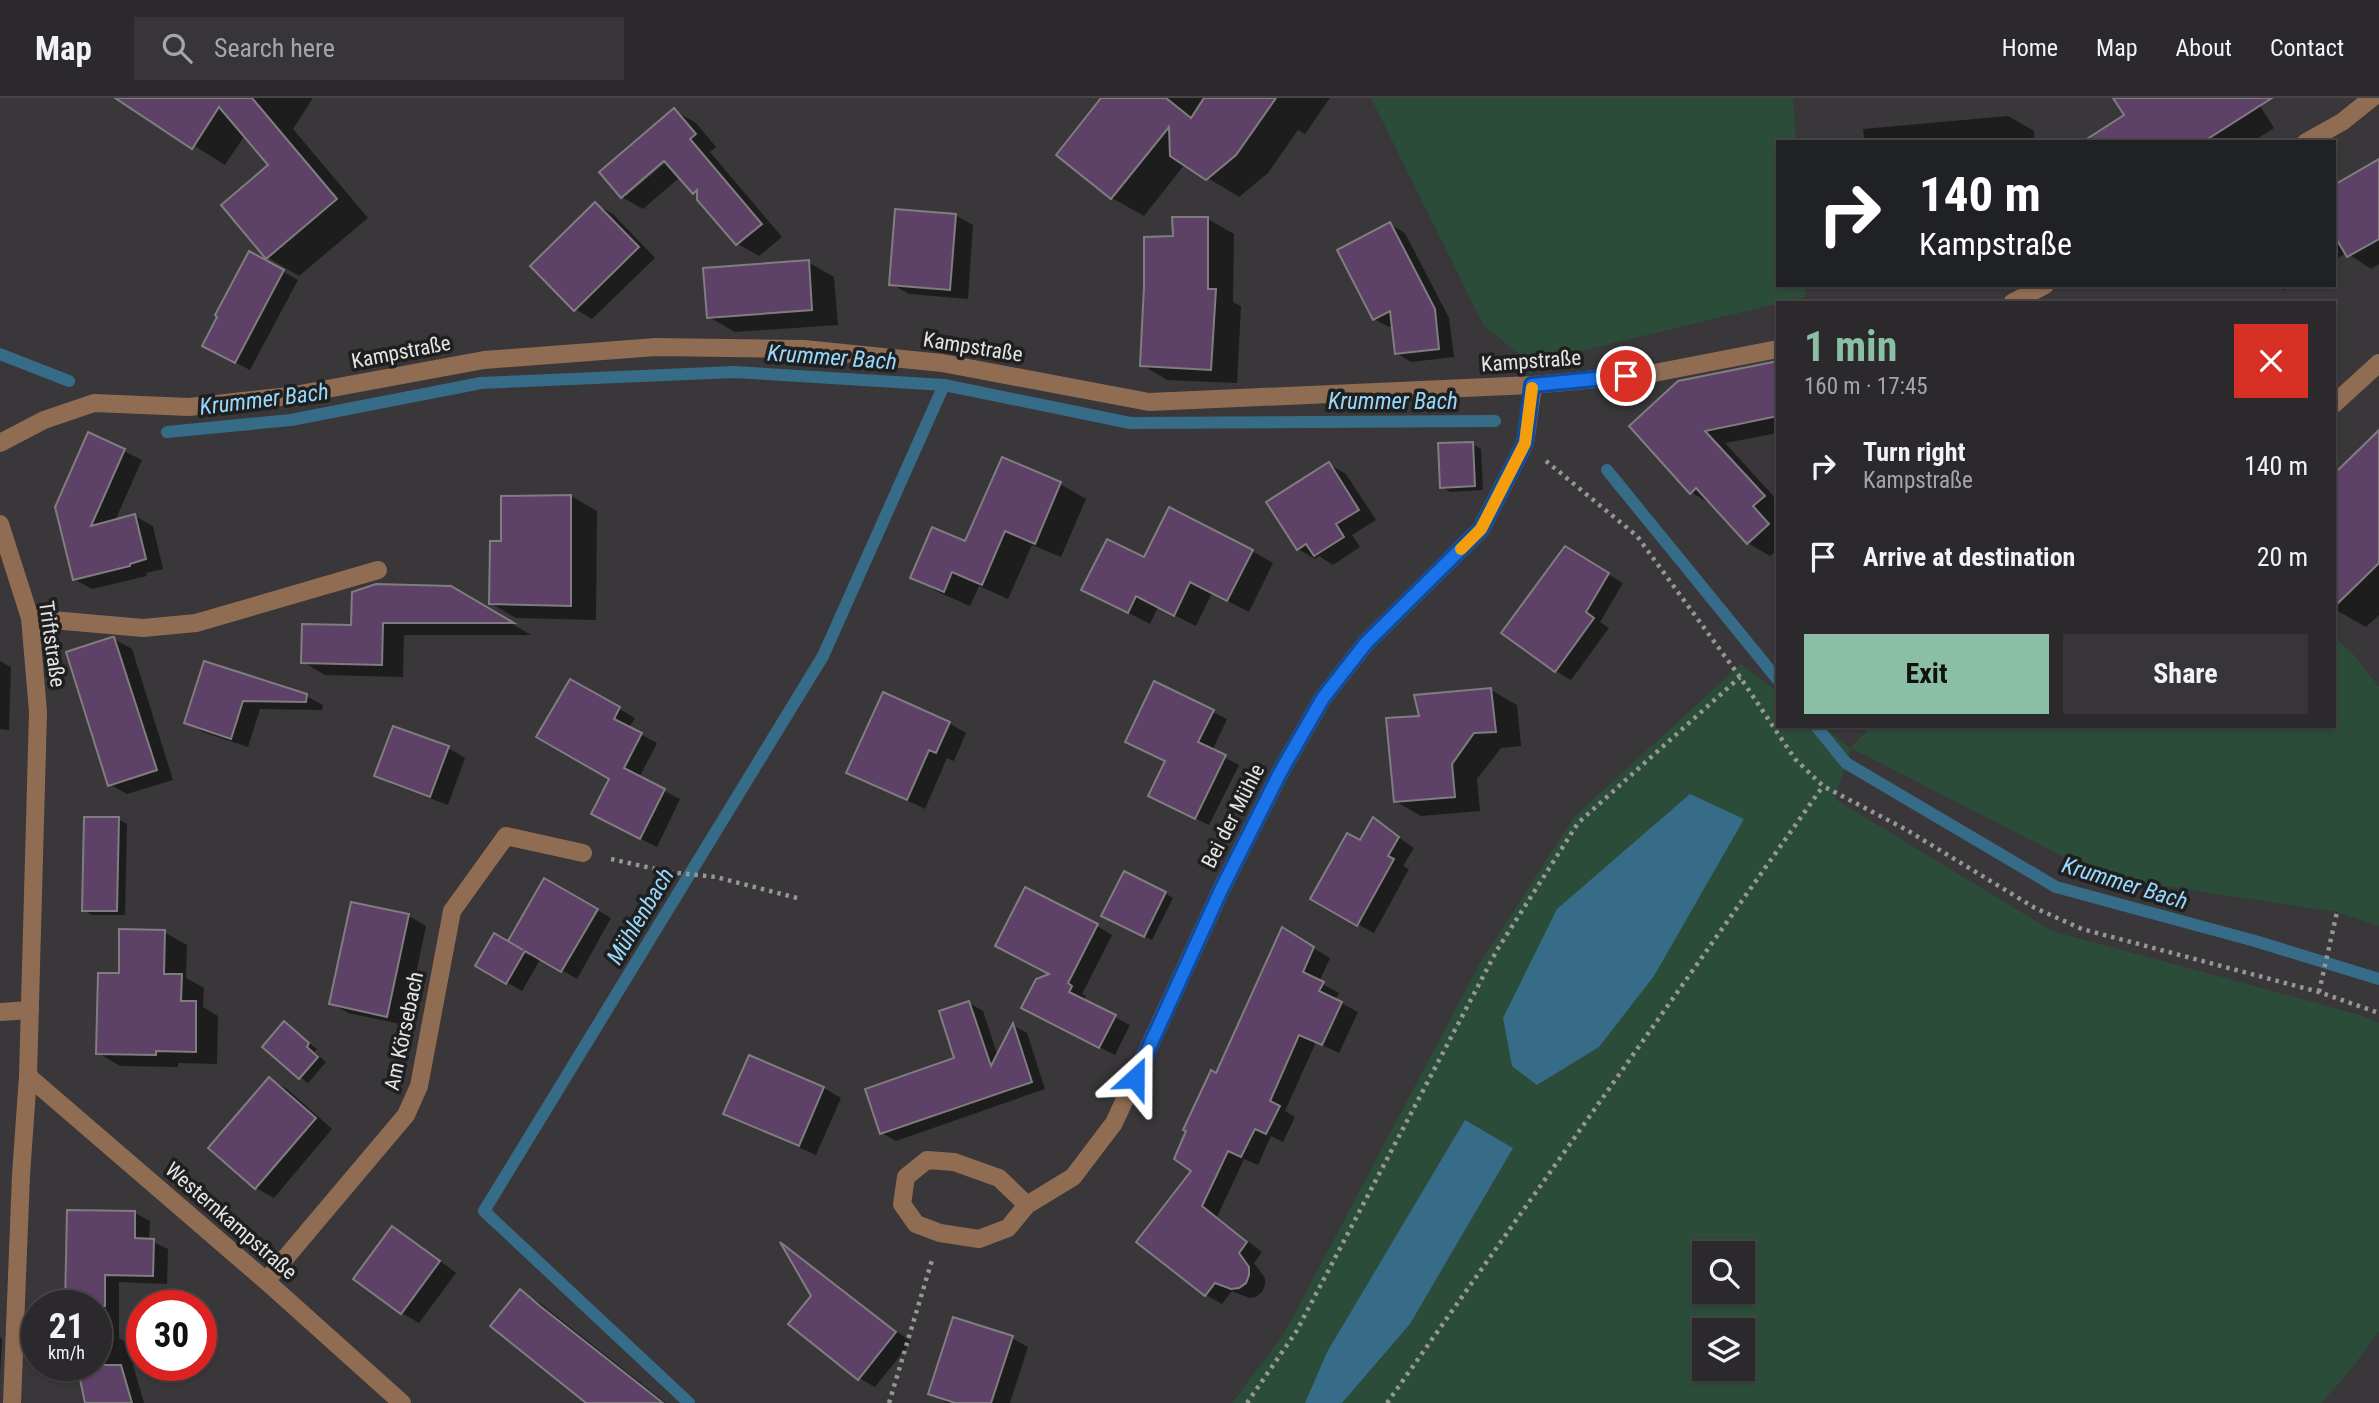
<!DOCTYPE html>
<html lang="en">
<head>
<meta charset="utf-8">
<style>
	body { margin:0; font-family:"Roboto Condensed",sans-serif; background:#373537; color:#f1f3f6; height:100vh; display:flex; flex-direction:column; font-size:26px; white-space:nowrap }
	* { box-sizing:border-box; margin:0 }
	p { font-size:23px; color:#a6a6a9 }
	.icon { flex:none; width:38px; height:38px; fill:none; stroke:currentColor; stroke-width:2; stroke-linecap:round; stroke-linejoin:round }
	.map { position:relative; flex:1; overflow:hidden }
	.side { position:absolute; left:1776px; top:203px; width:560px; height:427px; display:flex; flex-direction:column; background:#2b292b; border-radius:0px; box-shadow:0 2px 5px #0004,0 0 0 2px #474547 }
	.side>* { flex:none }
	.hud { position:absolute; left:1776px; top:42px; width:560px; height:147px; border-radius:0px; box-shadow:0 2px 5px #0004,0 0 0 2px #474547; background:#202124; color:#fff; overflow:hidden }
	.controls { position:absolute; left:1692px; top:1143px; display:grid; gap:14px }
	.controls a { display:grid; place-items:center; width:63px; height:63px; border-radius:0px; background:#2b292b; box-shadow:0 2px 5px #0004,0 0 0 2px #474547; font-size:35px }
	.speed { position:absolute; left:21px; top:1192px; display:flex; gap:14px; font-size:35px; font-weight:700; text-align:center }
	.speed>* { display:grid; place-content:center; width:91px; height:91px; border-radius:50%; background:#2b292b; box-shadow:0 2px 5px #0004,0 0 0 2px #474547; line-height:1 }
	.speed small { font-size:18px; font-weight:400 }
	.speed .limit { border:10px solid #d22; background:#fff; color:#111 }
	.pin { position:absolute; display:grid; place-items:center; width:60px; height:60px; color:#fff; margin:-30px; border:4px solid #fff; border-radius:50%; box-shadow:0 2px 7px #0007 }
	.me { position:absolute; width:77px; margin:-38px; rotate:24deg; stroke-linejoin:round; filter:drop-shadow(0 0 5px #0008) }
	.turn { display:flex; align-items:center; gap:24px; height:147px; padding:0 28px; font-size:32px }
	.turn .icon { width:91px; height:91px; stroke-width:2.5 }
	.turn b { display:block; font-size:49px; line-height:60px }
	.round { display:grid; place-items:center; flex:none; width:74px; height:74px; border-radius:0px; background:#373537 }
	.headline { display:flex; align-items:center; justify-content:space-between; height:119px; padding:0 28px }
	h1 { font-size:42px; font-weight:700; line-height:52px; color:#8abfa5 }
	.primary-button { display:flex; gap:14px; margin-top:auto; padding:14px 28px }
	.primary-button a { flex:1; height:80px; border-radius:0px; background:#8abfa5; color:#111; font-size:28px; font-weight:700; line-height:80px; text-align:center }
	.primary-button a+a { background:#373537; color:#f1f3f6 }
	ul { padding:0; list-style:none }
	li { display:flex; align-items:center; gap:21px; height:91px; padding:0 28px }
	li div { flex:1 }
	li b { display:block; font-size:26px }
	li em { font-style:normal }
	header { display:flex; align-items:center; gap:42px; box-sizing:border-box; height:98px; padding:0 35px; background:#2b292b; border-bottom:2px solid #474547 }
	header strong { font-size:33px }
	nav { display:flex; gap:38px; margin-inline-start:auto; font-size:24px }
	.search { width:490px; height:63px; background:#373537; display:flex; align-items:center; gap:18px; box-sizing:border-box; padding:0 24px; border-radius:0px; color:#a6a6a9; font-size:26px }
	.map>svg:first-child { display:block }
	.green { fill:#2c4c3a; fill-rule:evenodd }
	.water { fill:#366c88 }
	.shadow { fill:#0007; fill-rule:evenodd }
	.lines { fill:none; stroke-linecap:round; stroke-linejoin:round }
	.stream { stroke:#366c88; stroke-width:12 }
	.building { fill:#5e4167; stroke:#7f7d7f; stroke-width:2 }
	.path { stroke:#979697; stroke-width:4.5; stroke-dasharray:3.5 5; stroke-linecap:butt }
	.minor { stroke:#906c52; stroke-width:18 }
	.route-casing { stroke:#114b97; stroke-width:18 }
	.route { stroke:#1a73e8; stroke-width:12 }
	.slow { stroke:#f59e0b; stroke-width:12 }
	.labels { text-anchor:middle; stroke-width:7; stroke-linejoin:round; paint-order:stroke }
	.street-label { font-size:21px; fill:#e5e4e5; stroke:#1f1f20 }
	.water-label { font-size:23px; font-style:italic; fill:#98d8fc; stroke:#1f1f20 }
</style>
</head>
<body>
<header>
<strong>Map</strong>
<div class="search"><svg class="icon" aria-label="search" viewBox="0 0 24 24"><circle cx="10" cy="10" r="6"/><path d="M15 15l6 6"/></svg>Search here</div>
<nav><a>Home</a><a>Map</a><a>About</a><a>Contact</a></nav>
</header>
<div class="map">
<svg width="2379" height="1305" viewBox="0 0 2379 1305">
	<rect width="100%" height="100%" fill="#393739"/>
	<g class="green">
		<path d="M1371,0H1793L1796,44H1778V187H1804L1805,199L1530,265L1484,228Z"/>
		<path d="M2335,540L2353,556L2379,589V828L2337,814L2103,779L1851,650L1835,701L2052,833L2360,917L2379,925V1233L2349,1274L2321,1305H1342L1410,1226L1513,1050L1465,1022L1327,1254L1305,1305H1232L1285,1234L1479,867L1574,719L1741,566L1778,594V628H1822L1850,650L1871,628H2334ZM1654,877L1599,949L1537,986ZM1704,1155H1743V1194H1704ZM1704,1232H1743V1270H1704Z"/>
	</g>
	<g class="water">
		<path d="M1690,696L1744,721L1654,878L1599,949L1537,987L1512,968L1503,920L1557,811Z"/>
		<path d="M1465,1022L1513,1050L1410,1226L1342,1305H1305L1327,1254Z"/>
	</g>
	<g class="shadow">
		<path d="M118,0H313L293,31L368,120L299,178L267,159L270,68L245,37L225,67Z"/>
		<path d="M1100,0H1330L1305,36L1298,32L1268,75L1239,99L1185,66L1144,118L1112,100L1058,56L1102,1Z"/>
		<path d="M2115,0H2255L2274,30L2252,44H2091L2126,17Z"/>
		<path d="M674,12L696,25L716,49L710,54L782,139L759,158L738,146L699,101V98L680,79L643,111L622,99ZM670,56L672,59L626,98V93Z"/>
		<path d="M2008,18L2034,33V44H1865L1863,31Z"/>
		<path d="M2379,64V166L2371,171L2347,155L2334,162V90Z"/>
		<path d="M595,106L613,116L655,160L592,221L575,211Z"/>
		<path d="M955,117L973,127L968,201L909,196L891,186Z"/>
		<path d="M1208,121L1234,136L1233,204L1241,208L1237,285L1167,282L1142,267L1174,140Z"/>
		<path d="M1390,126L1405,135L1449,220L1454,259L1411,264L1396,255L1393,228L1389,229L1374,221Z"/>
		<path d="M250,155L298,182L250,272L219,256Z"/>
		<path d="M808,164L834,179L838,227L735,234L709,219Z"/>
		<path d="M2275,187H2293L2284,192Z"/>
		<path d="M1778,265V335L1725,345L1778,403V419L1774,422L1778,426V451L1770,458L1748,445L1714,408L1691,394L1631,328Z"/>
		<path d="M2379,335V517L2366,529L2334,511V379Z"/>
		<path d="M89,336L142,362L115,423L135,418L153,428L163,471L146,475L147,478L92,491L74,481Z"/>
		<path d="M1472,346L1481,351L1483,392L1450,394L1442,389Z"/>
		<path d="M1003,361L1060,386L1086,401L1061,459L1032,447L1008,501L979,488L970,508L938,494L913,479L966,446Z"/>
		<path d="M1329,366L1346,376L1376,422L1352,437L1360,449L1333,467L1319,458L1315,461L1298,451Z"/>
		<path d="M571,398L597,413L596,522L516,520L490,505Z"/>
		<path d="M1565,451L1623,485L1600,524L1609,530L1571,582L1556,573Z"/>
		<path d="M1252,453L1273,465L1249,514L1212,495L1196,528L1158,509L1150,526L1105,503L1145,462Z"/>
		<path d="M451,490L531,537H404L403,579L325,577L303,564L353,529Z"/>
		<path d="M114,541L132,551L173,682L127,696L109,686Z"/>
		<path d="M0,563L11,569L9,632L0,631Z"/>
		<path d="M205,565L306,598L323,607L322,612L260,611L248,649L203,634L186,625Z"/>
		<path d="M571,583L635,620L629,630L657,645L639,680L680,701L657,749L609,725L611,680Z"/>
		<path d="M1155,585L1227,621L1212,653L1239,667L1209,727L1164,705L1167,664Z"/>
		<path d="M1491,592L1517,607L1521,648L1501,650L1477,681L1480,713L1421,718L1395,703L1422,620Z"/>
		<path d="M949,625L966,635L954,663L947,660L925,711L848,674Z"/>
		<path d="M448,650L465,660L448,707L394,687L376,677Z"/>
		<path d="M118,721L127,726L125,817H92L83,812Z"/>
		<path d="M1373,722L1414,750L1403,768L1409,771L1374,835L1312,801L1360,744Z"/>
		<path d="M545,782L611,820L577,881L541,860L522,893L477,867L494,837L530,858Z"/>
		<path d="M1165,795L1173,800L1152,842L1112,822Z"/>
		<path d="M352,806L409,818L426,828L405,927L348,915L331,905Z"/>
		<path d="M1097,828L1112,837L1082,896L1086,898L1084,903L1130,927L1115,957L1038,918L1053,877Z"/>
		<path d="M1283,832L1330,860L1319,884L1339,895L1335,902L1358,914L1339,955L1316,944L1285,1013L1295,1019L1283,1044L1271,1038L1258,1067L1244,1061L1217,1119L1262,1154L1254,1165L1265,1180V1187L1262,1194L1256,1199L1249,1200L1232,1193L1222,1206L1206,1197L1194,1073L1217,977Z"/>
		<path d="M164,834L187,847L186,880L204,890L203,909L218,918L217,966L178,965V969L120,968L98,955L121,877Z"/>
		<path d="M969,905L983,913L998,959L1014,928L1027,935L1045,991L896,1043L882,1035L957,962Z"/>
		<path d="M284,926L317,951L314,954L326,964L308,985L264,949Z"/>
		<path d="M750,959L824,990L841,1000L816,1057L743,1025L725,1015Z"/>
		<path d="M269,981L287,991L332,1031L274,1100L256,1090L210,1050Z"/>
		<path d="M135,1115L150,1123L149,1142L168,1151L167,1186L119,1184V1240L133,1248V1267L144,1305H86L80,1276L69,1267H96V1208H67Z"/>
		<path d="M393,1130L410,1140L456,1175L419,1225L402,1215Z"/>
		<path d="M785,1149L911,1244L875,1289L859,1280Z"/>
		<path d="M520,1193L541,1206L666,1305H589Z"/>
		<path d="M0,1239L2,1241L0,1278Z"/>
		<path d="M1012,1240L1028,1249L1010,1305H947L930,1295Z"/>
	</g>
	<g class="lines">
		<g class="stream">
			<path d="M0,256L69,283"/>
			<path d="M167,334L291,322L481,285L734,274L944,287L1130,325L1495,323"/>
			<path d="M1607,372L1778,582"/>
			<path d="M1816,628L1846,665L2056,789L2255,843L2379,881"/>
			<path d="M689,1305L484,1113L823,558L944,287"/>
		</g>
	</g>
	<g class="building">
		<path d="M115,0H252L337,101L266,161L221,107L268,67L219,9L192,51Z"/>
		<path d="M1101,0H1166L1191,20L1204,0H1276L1236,57L1206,82L1170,58L1169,29L1111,101L1056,57Z"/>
		<path d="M2113,0H2272L2203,44H2082L2124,17Z"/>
		<path d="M674,10L696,36L690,41L762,126L736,147L697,102V92L693,96L664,63L621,100L599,74Z"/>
		<path d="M2379,61V141L2347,159L2334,137V87Z"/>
		<path d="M595,104L639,149L574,213L530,168Z"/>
		<path d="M895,111L956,116L950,192L889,187Z"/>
		<path d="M1172,119H1208V191H1216L1211,272L1140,268L1144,188V139L1173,138Z"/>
		<path d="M1390,124L1435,211L1439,251L1395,256L1390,213L1373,222L1337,152Z"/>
		<path d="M249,153L284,172L235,265L202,248L217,219L215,217Z"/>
		<path d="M809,162L812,212L707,220L703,170Z"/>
		<path d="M1778,263V318L1705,333L1765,398L1753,408L1769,426L1747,446L1696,390L1690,396L1629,328L1678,283Z"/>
		<path d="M2379,332V465L2334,509V376Z"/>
		<path d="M88,334L125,351L91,428L135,416L146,461L130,466V468L73,482L55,409Z"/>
		<path d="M1473,344L1475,388L1440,390L1438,345Z"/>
		<path d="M1002,359L1061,384L1035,446L1005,433L982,487L952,474L944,494L910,480L932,429L965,443Z"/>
		<path d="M1329,364L1359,412L1336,426L1344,439L1314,458L1306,446L1297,452L1266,404Z"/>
		<path d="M571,397V508L489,506L490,443H501V398Z"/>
		<path d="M1169,409L1253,452L1227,503L1190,484L1174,518L1136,498L1128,515L1081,492L1107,441L1144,459Z"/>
		<path d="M1565,448L1609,475L1586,514L1594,520L1555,574L1501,535Z"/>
		<path d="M376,486L451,488L514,525H383L382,567L301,565L302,526L351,527L352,494Z"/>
		<path d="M112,539H114L157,672L108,688L66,554Z"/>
		<path d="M204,563L307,596L306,604L243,603L231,641L184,625Z"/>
		<path d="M570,581L620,609L614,621L642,635L624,670L665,691L640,741L591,716L609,681L536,639Z"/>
		<path d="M1154,583L1214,612L1198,644L1226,657L1195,721L1148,698L1165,663L1125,644Z"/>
		<path d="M1491,590L1496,634L1474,635L1452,666L1455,699L1394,704L1386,620L1419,618L1414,597Z"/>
		<path d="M883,594L950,624L936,655L929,652L907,702L846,675Z"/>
		<path d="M393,628L449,648L430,699L374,678Z"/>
		<path d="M84,719H119L117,813H82Z"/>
		<path d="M1373,719L1399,739L1388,758L1394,761L1357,828L1310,801L1347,735L1360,742Z"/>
		<path d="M1124,773L1166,794L1144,839L1101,818Z"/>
		<path d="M544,780L598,811L561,874L525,853L506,886L475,868L494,835L523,852L508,843Z"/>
		<path d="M1025,789L1098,826L1068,885L1072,888L1069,894L1116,917L1099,950L1021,910L1036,881L1049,876L995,848Z"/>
		<path d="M351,804L409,816L387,919L329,906Z"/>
		<path d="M1282,829L1314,849L1303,874L1324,884L1319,893L1342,904L1322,947L1299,937L1270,1003L1280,1008L1266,1036L1255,1031L1241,1059L1228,1053L1202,1108L1247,1144L1239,1155L1249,1169V1177L1246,1185L1239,1190L1231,1191L1215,1185L1205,1198L1136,1144L1191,1073L1174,1061L1186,1033L1183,1032L1211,972L1216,975Z"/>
		<path d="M119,831L165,832L164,876H182L181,903H196V954L156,953V957L96,956L98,875H119Z"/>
		<path d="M969,903L991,968L1013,925L1032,984L880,1036L865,991L954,960L939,913Z"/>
		<path d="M284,923L309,945L307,949L318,959L299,981L262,949Z"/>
		<path d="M749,957L824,989L799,1048L723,1016Z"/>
		<path d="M269,979L316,1020L255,1091L208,1050Z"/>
		<path d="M67,1112L135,1113V1140L154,1141L153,1178L105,1177V1208H65Z"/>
		<path d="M392,1128L440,1163L401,1216L353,1181Z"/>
		<path d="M780,1144L896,1234L858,1282L788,1226L811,1198Z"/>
		<path d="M520,1191L540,1208L663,1305H586L490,1228Z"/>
		<path d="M953,1219L1013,1238L991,1305H955L928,1296Z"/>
		<path d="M77,1267H121L132,1305H85Z"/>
	</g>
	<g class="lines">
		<g class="path">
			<path d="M1546,363L1637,438L1740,579L1795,661L1823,688L1905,731L2035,810L2082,831L2319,894L2379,915"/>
			<path d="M611,761L669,774L716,779L801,801"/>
			<path d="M2319,894L2337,814"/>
			<path d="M889,1305L932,1162"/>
			<path d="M1247,1305L1296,1234L1497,852L1578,725L1740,579"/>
			<path d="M1387,1305L1823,688"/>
		</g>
		<g class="minor">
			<path d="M2306,44L2342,24L2372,0"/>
			<path d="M2012,205L2045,187"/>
			<path d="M2334,306L2379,265"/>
			<path d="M0,345L44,322L94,305L189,309L289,298L484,262L656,249L804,251L942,265L1149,304L1533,287L1649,276L1778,251"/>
			<path d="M0,426L30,520L38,614L28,978L21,1077L12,1305"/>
			<path d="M30,520L143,530L196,525L378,472"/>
			<path d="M0,914L30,912"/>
			<path d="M28,978L266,1183L402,1305"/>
			<path d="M1027,1107L1008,1130L979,1141L940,1135L916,1126L902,1106L906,1079L927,1062L954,1064L999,1080L1027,1107L1073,1079L1114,1025L1221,792L1281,673L1323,600L1366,545L1481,431L1525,345L1533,287"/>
			<path d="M266,1183L406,1017L419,988L452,813L506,738L583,755"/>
		</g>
	</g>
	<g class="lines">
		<defs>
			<path id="route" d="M1135,980L1221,792L1281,673L1323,600L1366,545L1481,431L1525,345L1532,287L1626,278"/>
		</defs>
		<use href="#route" class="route-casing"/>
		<use href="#route" class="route"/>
		<path class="slow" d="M1461,451L1481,431L1525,345L1532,290"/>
	</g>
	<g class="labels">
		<g class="street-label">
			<text transform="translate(973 249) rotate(9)" y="7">Kampstraße</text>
			<text transform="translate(401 254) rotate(-11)" y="7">Kampstraße</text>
			<text transform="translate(1531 263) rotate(-4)" y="7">Kampstraße</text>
			<text transform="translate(52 546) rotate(82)" y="7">Triftstraße</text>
			<text transform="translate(1233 718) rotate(-63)" y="7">Bei der Mühle</text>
			<text transform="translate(404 933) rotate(-78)" y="7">Am Körsebach</text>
			<text transform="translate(231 1123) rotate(41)" y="7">Westernkampstraße</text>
		</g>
		<g class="water-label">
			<text transform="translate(832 259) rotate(4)" y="8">Krummer Bach</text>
			<text transform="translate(264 301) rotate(-7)" y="8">Krummer Bach</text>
			<text x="1393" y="311">Krummer Bach</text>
			<text transform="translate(2125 785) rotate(17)" y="8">Krummer Bach</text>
			<text transform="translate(640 818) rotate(-59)" y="8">Mühlenbach</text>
		</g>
	</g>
</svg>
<div class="controls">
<a><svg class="icon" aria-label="search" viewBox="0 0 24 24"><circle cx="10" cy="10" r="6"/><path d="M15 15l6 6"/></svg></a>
<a><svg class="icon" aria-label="layers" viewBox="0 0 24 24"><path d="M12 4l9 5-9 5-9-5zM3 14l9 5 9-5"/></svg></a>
</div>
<div class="speed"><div>21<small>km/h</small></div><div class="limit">30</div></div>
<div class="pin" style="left:1626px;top:278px;background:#d93025"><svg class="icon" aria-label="arrive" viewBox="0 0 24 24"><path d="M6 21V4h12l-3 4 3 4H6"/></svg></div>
<svg class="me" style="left:1135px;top:980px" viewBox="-20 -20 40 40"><path d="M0-17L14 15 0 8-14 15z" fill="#1a73e8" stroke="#fff" stroke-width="4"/></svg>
<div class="hud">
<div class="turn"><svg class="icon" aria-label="right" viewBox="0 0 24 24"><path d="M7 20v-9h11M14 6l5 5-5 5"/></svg><div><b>140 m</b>Kampstraße</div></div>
</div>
<section class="side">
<div class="headline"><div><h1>1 min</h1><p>160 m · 17:45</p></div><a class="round" style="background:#d93025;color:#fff"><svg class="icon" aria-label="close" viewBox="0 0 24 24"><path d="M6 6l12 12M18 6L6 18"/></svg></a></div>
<ul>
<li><svg class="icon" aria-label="right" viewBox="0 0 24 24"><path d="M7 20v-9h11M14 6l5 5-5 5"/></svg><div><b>Turn right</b><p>Kampstraße</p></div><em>140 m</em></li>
<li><svg class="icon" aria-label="arrive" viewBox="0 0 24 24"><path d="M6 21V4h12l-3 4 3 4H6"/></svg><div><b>Arrive at destination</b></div><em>20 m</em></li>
</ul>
<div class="primary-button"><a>Exit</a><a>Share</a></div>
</section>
</div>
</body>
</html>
